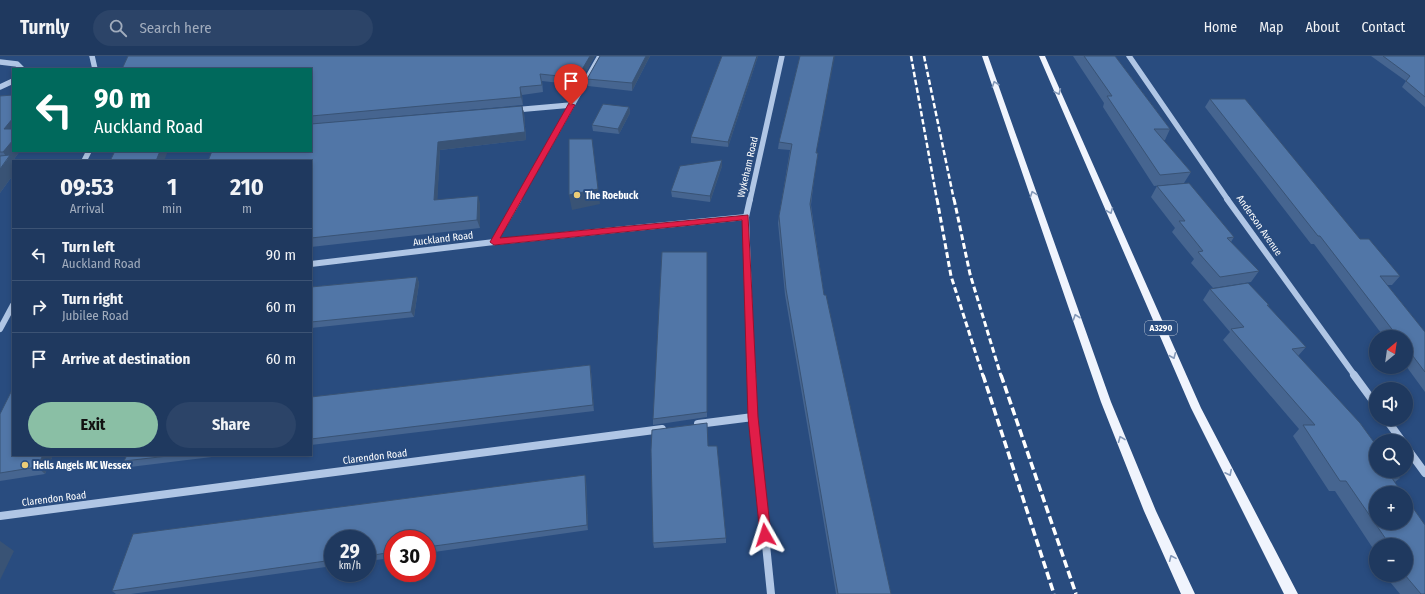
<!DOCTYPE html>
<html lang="en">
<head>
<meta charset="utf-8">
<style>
	body { margin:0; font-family:"Fira Sans Condensed",sans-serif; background:#2c4468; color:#f1f3f6; height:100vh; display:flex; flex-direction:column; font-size:15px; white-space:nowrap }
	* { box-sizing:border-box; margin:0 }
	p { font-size:13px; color:#a1acbd }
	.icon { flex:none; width:22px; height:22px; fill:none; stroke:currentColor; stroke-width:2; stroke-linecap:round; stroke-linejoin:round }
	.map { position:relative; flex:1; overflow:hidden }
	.details { position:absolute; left:12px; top:104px; width:300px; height:296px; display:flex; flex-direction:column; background:#1f395f; border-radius:0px; box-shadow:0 2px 6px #0003,0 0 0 1px #3c5374 }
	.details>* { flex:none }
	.banner { position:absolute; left:12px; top:12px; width:300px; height:84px; border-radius:0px; box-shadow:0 2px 6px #0003,0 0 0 1px #3c5374; background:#00695c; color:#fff; overflow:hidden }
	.needle { width:26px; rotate:29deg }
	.controls { position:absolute; left:1369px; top:274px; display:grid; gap:8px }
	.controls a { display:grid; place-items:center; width:44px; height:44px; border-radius:50%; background:#1f395f; box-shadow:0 2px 6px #0003,0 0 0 1px #3c5374; font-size:20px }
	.speed { position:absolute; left:324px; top:474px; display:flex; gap:8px; font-size:20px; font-weight:700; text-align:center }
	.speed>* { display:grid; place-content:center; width:52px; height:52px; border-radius:50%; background:#1f395f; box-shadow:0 2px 6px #0003,0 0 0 1px #3c5374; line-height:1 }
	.speed small { font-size:10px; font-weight:400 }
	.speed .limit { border:6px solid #d22; background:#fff; color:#111 }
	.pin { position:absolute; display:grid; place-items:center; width:34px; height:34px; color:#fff; margin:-41px -17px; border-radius:50% 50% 50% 0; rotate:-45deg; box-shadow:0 0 4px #0007 }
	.pin .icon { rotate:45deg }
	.me { position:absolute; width:44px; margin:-22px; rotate:354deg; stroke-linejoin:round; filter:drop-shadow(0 0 3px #0008) }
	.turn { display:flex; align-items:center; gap:14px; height:84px; padding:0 16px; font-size:18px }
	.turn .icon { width:52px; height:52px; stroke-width:2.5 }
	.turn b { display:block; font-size:28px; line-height:34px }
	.eta { display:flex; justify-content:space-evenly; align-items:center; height:68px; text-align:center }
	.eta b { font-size:24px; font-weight:700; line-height:28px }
	.button { display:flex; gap:8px; margin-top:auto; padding:8px 16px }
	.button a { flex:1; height:46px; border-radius:24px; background:#8abfa5; color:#111; font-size:16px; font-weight:700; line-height:46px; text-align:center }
	.button a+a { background:#2c4468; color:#f1f3f6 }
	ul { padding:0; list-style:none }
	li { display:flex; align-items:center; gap:12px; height:52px; padding:0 16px; border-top:1px solid #3c5374 }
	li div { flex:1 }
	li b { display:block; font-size:15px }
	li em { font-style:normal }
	header { display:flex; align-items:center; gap:24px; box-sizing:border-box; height:56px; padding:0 20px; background:#1f395f; border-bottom:1px solid #3c5374 }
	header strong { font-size:19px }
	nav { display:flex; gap:22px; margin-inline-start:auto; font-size:14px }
	.search { width:280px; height:36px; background:#2c4468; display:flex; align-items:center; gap:10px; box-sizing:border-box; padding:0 14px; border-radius:22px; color:#a1acbd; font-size:15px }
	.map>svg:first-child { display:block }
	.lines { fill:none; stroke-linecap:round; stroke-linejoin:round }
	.minor-far2 { stroke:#b0c6e5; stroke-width:5.5 }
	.minor-far1 { stroke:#b0c6e5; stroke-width:6 }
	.minor { stroke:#b0c6e5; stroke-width:8 }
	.major { fill:#f0f4fd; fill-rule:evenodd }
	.rail-far2 { stroke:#fff; stroke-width:2.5; stroke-dasharray:5.5 2.5; stroke-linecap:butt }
	.rail-far1 { stroke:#fff; stroke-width:3; stroke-dasharray:6 3; stroke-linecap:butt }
	.rail { stroke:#fff; stroke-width:3.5; stroke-dasharray:8 3.5; stroke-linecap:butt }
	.wall { fill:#466590 }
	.shaded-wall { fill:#395375 }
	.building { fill:#5176a7; stroke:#395375 }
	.oneway { stroke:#8398b8 }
	.route { fill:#e11d48; stroke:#92132f }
	.poi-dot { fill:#eccd77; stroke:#294c7f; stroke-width:1.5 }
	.labels { text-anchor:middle; stroke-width:4; stroke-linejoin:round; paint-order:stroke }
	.shield { fill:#294c7f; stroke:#bfc9d9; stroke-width:1 }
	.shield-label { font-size:9px; font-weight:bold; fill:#fff }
	.street-label { font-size:10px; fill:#fff; stroke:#294c7f }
	.poi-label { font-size:10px; font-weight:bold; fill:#fff; stroke:#294c7f; text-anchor:start }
</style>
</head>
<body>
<header>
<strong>Turnly</strong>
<div class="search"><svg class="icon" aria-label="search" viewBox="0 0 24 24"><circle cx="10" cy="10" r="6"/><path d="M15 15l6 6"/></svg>Search here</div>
<nav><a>Home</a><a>Map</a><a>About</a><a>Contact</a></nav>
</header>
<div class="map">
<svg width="1425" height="538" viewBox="0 0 1425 538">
	<rect width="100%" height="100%" fill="#294c7f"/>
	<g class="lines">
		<g class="minor-far2">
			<path d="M92,0L95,13"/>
			<path d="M1129,0L1228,144"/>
			<path d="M0,6L17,8L22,13"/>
			<path d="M0,31L13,25"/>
			<path d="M514,54L571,49"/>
			<path d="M84,105L89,95"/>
			<path d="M518,144L600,0"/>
			<path d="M750,144L782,0"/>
		</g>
		<g class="minor-far1">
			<path d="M750,143L746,161L752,320"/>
			<path d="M1227,143L1355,320"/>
			<path d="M494,186L519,143"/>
			<path d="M311,208L494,186L746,161"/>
			<path d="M0,273L13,249"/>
		</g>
		<g class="minor">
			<path d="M752,319L753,361L771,538"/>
			<path d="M1354,319L1376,349"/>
			<path d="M1386,363L1402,385"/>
			<path d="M698,368L753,361"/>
			<path d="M1406,391L1425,417"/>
			<path d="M0,460L662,373"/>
		</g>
		<g class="major">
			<path d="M982,0H988L1111,346L1156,455L1195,538H1181L1144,455L1101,346Z"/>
			<path d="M1039,0H1045L1201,352L1298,538H1284L1191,352Z"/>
		</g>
		<g class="rail-far2">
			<path d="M911,0L937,144"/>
			<path d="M924,0L954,144"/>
		</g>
		<g class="rail-far1">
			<path d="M937,143L951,220L983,320"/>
			<path d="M954,143L970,218L1001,320"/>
		</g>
		<g class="rail">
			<path d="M983,319L1054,538"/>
			<path d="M1001,319L1076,538"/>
		</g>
	</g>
	<g class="wall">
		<path d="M595,0L578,29L542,25L543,36L522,39L523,49L311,68V13Z"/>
		<path d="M600,0H650L632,35L588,30L587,23Z"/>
		<path d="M722,0H758L728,91L691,87V81Z"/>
		<path d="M800,0L817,97L811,149L824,239L891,538H836L785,239L778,167L779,160L790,94L778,93L779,86Z"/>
		<path d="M1073,0H1115L1170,73L1165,84H1163L1191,116L1184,127L1154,130L1103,51L1104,47Z"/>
		<path d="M1371,0H1425V51L1402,31L1406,25Z"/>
		<path d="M0,40L13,95H20L14,103L15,105H13V119L0,137Z"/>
		<path d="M1210,43L1400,220L1392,229H1386L1425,276V336L1406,310V281H1384L1314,188H1311L1205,51Z"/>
		<path d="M522,50L524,57L526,84L440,94L437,144L480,147V172L311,191V105Z"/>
		<path d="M629,51L630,57L619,78L593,75L592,69Z"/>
		<path d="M722,110L710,146L672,141L671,135Z"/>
		<path d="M1157,130L1234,181L1231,186L1259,215L1251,226L1213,232L1191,207L1194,203L1172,176L1175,172L1151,141Z"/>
		<path d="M707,196V361L653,369V363Z"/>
		<path d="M417,221L419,227L414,261L311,272V231Z"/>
		<path d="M1210,233L1269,249L1268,250L1306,291L1298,300L1400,422L1395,426L1425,538H1400L1386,521L1389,519H1406V489H1376V497L1335,435H1329L1293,380L1299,373L1223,284L1230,276L1203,244Z"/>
		<path d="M590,309L591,315L594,355L311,389V341Z"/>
		<path d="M0,358L13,399H53L45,418L0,425Z"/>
		<path d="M708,390L726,482V487L654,492L653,487Z"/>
		<path d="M127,399H228L130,411L124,405Z"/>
		<path d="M585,419L586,424L588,474L427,497V483H393V502L367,505V483H333V510L131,538H116L112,535Z"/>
	</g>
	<g class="shaded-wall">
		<path d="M590,0H595L578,29L577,22Z"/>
		<path d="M646,0H650L632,35V27Z"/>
		<path d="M757,0H758L728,91V86Z"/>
		<path d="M834,0H835L815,103L816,97Z"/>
		<path d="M520,31L522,39L523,49L521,41Z"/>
		<path d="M522,50L524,57L526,84L440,94L437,152L434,144L438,86Z"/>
		<path d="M629,51L630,57L619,78L618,73Z"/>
		<path d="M13,62V81L4,73Z"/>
		<path d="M592,83L600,148L572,154L569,139Z"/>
		<path d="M13,84V95H20L14,103L15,105H13V119L0,137V113L8,103L3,96Z"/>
		<path d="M160,95H168L164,105H156Z"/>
		<path d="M722,104V110L710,146V140Z"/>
		<path d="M478,140L480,147V172L477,164Z"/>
		<path d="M417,221L419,227L414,261L411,256Z"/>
		<path d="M590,309L591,315L594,355L593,349Z"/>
		<path d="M43,399H53L45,418L37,411Z"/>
		<path d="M585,419L586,424L588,474L587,469Z"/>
		<path d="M0,485L14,495L0,524Z"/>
	</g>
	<g class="building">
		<path d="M128,0H590L577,22L540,18L542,29L520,31L521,41L311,60V13H122Z"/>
		<path d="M600,0H646L632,27L587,23Z"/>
		<path d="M722,0H757L728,86L691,81Z"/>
		<path d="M800,0H834L816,97H818L810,148L824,239H826L891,538H838L786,233L779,160L792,88L779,86Z"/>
		<path d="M1084,0H1115L1170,73H1154L1191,116L1160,119L1107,40H1112Z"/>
		<path d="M1383,0H1425V41L1406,25L1410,20Z"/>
		<path d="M13,39V62L4,73H13V84L3,96H0V40Z"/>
		<path d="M1210,43H1245L1360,183H1369L1400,220H1380L1425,276V316L1406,291V281H1398L1320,180H1318Z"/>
		<path d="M603,48L629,51L618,73L592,69Z"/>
		<path d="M522,50L525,76L438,86L434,144L478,140L477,164L311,182V105H208L212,95H311V68Z"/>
		<path d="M569,83H592L598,133L569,139Z"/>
		<path d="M115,95H160L156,105H110Z"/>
		<path d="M10,99L0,113V100Z"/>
		<path d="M722,104L710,140L671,135L680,110Z"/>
		<path d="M1189,127L1234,181L1227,182L1259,215L1220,221L1198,196L1203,195L1179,165H1185L1157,130Z"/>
		<path d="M662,196H707V356L653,363Z"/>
		<path d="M417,221L411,256L311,266V231Z"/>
		<path d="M1248,227L1269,249H1267L1306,291L1292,293L1360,367L1376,389V415H1395L1400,422H1392L1402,437H1376V467H1406V442L1425,469V538H1421L1405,519H1406V489H1390L1346,425H1340L1303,369H1315L1231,273L1244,271L1210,233Z"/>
		<path d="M590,309L593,349L311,383V341Z"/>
		<path d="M13,332V399H43L37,411L0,417V358Z"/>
		<path d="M707,367L708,390H717L726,482L653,487L651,394L652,374Z"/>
		<path d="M127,399H177L124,405Z"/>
		<path d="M585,419L587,469L427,491V483H393V496L367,500V483H333V504L112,535L133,478Z"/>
	</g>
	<defs><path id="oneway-chevron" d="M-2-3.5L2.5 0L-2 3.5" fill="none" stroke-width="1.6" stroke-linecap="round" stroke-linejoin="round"/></defs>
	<g class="oneway">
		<use href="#oneway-chevron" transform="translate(995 28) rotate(-109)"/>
		<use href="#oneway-chevron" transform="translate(1058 36) rotate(66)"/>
		<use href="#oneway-chevron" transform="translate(1033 138) rotate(-110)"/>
		<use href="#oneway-chevron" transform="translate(1110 155) rotate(67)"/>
		<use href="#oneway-chevron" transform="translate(1076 261) rotate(-109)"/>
		<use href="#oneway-chevron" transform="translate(1173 300) rotate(67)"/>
		<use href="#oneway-chevron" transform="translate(1121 383) rotate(-112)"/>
		<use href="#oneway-chevron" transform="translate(1229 417) rotate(63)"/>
		<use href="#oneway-chevron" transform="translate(1172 502) rotate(-114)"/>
	</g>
	<path class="route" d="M569,47L575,49L500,182L748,159L758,361L771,479L769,483L765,484L761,483L760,479L748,361L742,164L494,189L490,186Z"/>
	<g class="poi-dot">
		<circle cx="577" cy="139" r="4"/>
		<circle cx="25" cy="409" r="4"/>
	</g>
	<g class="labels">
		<rect class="shield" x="1145" y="265" width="32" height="14" rx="3"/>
		<g class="shield-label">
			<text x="1161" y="275">A3290</text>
		</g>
		<g class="street-label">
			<text transform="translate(747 111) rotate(-77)" y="4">Wykeham Road</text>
			<text transform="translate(1260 169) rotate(55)" y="4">Anderson Avenue</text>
			<text transform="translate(443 182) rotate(-7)" y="4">Auckland Road</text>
			<text transform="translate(375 400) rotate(-7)" y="4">Clarendon Road</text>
			<text transform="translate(54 442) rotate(-7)" y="4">Clarendon Road</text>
		</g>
		<g class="poi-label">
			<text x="585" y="143">The Roebuck</text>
			<text x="33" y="413">Hells Angels MC Wessex</text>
		</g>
	</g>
</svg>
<div class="controls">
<a><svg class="needle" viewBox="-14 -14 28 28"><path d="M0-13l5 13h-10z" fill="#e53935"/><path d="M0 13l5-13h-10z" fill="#a1acbd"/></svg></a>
<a><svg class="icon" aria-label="sound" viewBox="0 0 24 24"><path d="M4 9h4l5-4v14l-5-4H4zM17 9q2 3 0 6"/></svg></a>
<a><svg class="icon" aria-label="search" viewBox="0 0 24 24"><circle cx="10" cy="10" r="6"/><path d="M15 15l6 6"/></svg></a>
<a>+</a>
<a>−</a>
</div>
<div class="speed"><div>29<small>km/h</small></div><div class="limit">30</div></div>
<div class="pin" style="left:571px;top:49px;background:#d93025"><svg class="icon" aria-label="arrive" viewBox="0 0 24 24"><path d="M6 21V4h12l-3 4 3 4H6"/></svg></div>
<svg class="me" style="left:765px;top:479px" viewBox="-20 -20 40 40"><path d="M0-17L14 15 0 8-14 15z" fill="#e11d48" stroke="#fff" stroke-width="4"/></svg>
<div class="banner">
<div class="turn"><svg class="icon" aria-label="left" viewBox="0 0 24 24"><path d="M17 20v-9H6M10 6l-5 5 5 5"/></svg><div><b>90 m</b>Auckland Road</div></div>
</div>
<section class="details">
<div class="eta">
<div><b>09:53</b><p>Arrival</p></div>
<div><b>1</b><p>min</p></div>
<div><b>210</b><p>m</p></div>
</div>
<ul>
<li><svg class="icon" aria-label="left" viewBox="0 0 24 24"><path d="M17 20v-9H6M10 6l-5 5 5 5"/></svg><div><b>Turn left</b><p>Auckland Road</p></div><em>90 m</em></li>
<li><svg class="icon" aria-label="right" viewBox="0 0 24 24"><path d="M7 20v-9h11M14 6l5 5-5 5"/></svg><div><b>Turn right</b><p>Jubilee Road</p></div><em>60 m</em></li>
<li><svg class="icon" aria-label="arrive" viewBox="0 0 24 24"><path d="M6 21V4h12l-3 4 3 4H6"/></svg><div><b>Arrive at destination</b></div><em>60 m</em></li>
</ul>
<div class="button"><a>Exit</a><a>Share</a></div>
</section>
</div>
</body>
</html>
